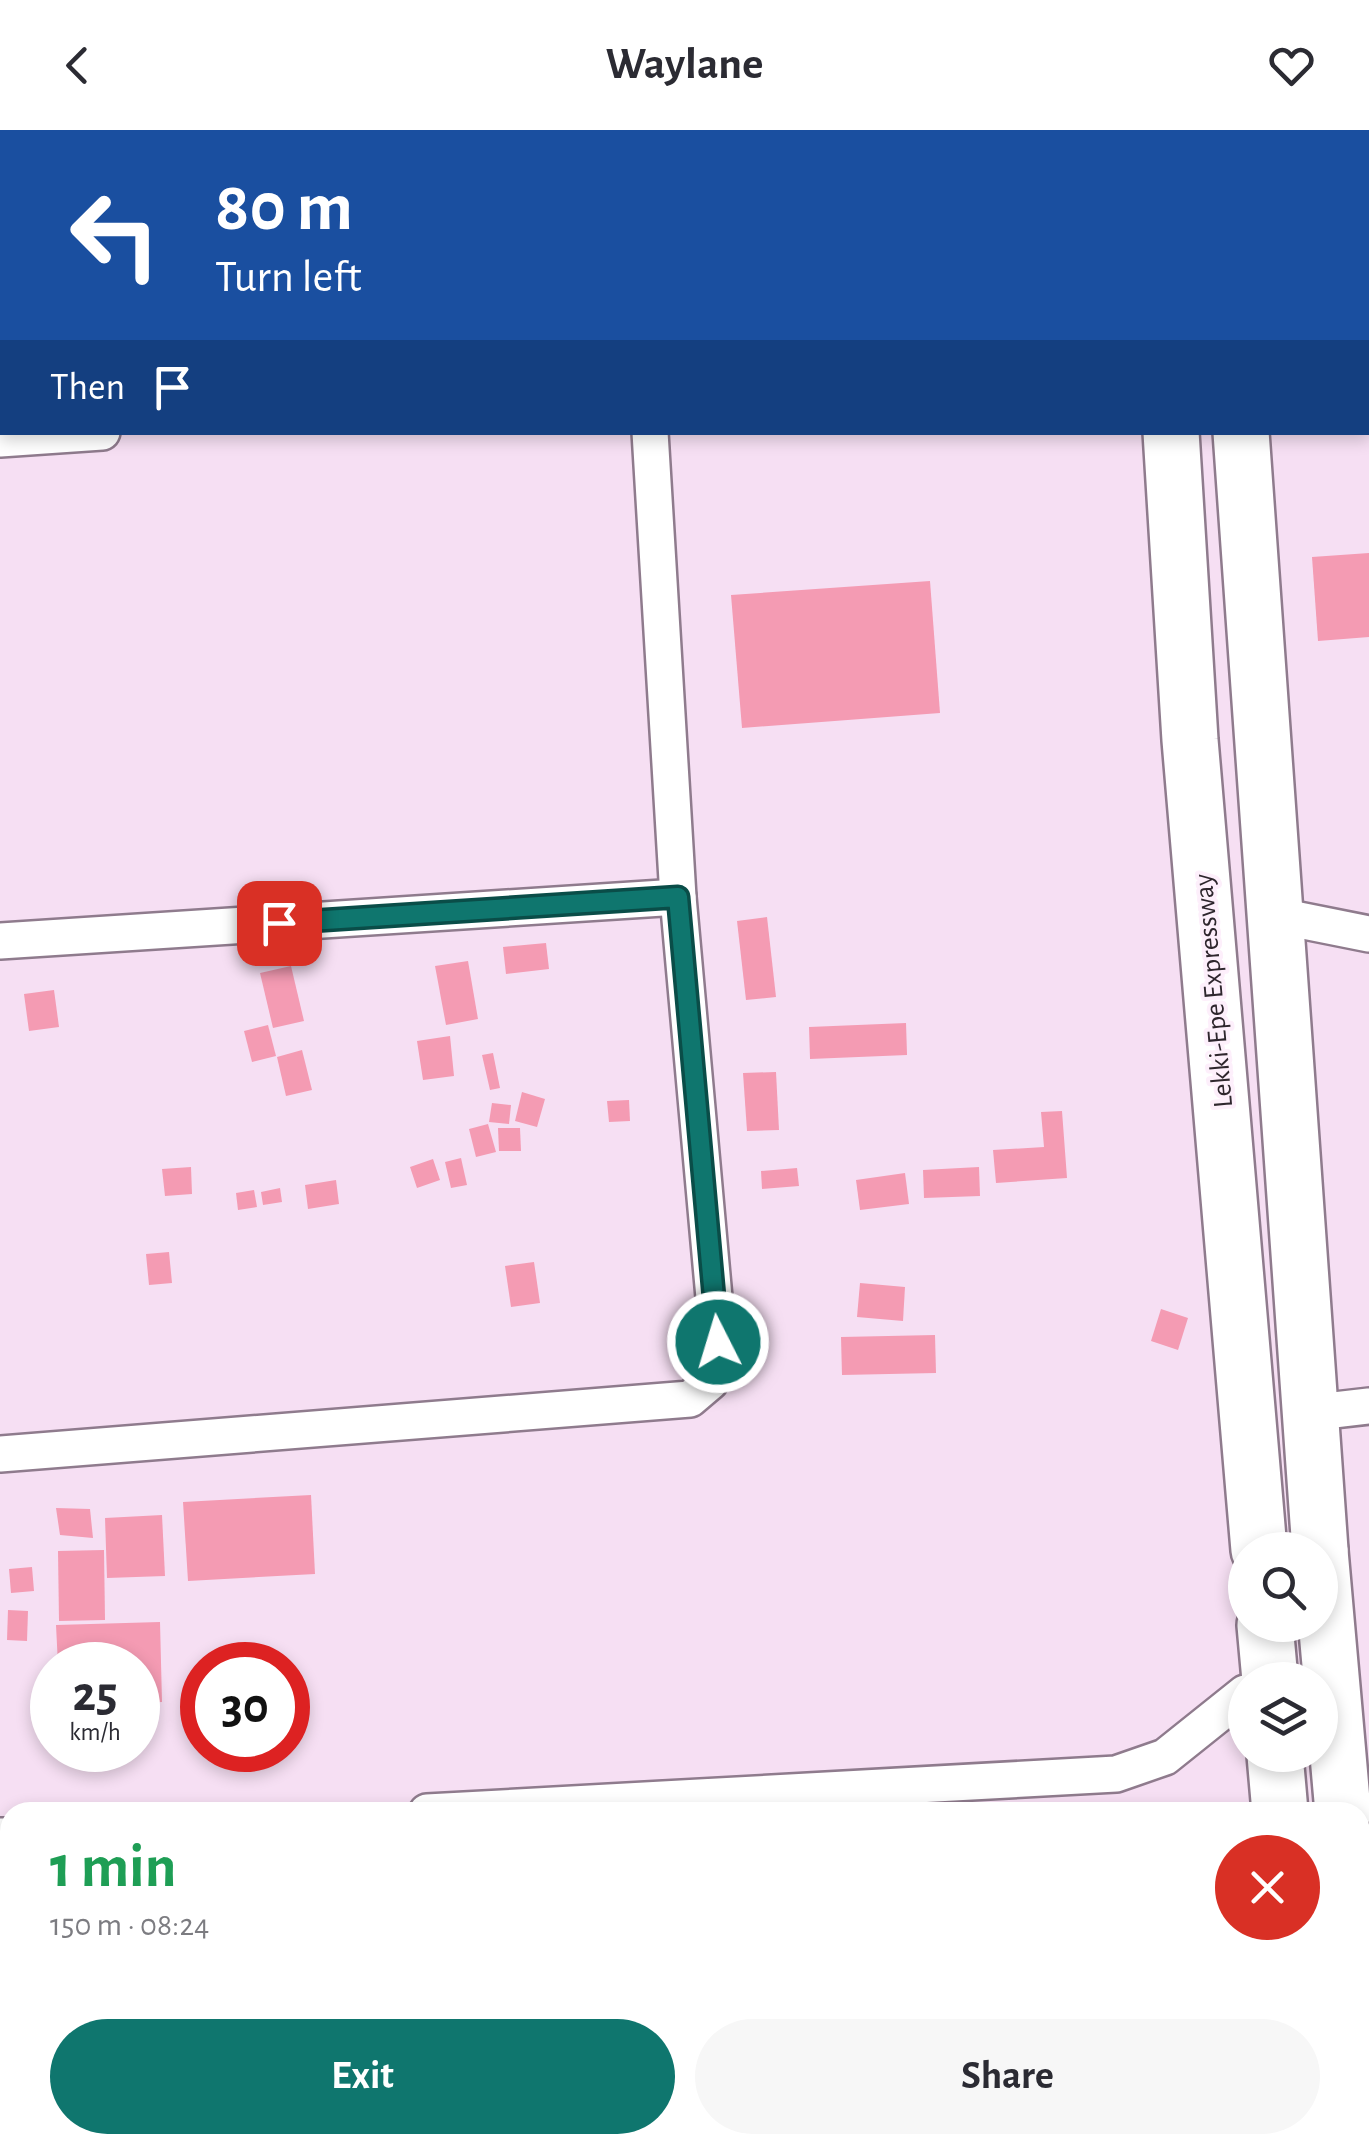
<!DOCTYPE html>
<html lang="en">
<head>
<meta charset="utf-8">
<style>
	body { margin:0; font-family:"Alegreya Sans",sans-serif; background:#f7f7f7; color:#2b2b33; height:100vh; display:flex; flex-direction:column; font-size:38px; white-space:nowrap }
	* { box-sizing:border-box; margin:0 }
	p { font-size:32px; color:#7c7c81 }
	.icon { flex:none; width:55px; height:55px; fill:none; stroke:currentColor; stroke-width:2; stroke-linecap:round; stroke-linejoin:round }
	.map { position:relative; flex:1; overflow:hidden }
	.sheet { position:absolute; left:0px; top:1672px; width:1370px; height:352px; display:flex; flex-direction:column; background:#fff; border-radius:30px 30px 0 0; box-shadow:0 5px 15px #0003 }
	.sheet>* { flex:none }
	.guide { position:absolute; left:0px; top:0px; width:1370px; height:305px; box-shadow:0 5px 15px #0003; background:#1a4fa0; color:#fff; overflow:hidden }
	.buttons { position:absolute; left:1228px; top:1402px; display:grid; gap:20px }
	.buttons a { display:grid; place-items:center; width:110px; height:110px; border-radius:50%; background:#fff; box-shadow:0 5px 15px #0003; font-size:50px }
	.speed { position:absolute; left:30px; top:1512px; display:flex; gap:20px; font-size:50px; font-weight:700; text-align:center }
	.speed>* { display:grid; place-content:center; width:130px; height:130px; border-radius:50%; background:#fff; box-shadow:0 5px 15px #0003; line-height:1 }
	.speed small { font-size:25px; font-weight:400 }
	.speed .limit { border:15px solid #d22; background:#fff; color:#111 }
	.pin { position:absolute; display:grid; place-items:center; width:85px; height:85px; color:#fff; margin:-42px; border-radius:20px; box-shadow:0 5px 15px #0006 }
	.me { position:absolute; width:110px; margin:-55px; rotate:355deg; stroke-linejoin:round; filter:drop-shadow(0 0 8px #0008) }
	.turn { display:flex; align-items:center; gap:35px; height:210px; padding:0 50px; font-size:45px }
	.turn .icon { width:130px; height:130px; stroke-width:2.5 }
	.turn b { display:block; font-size:70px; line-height:85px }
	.then { display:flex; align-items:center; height:95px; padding:0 50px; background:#0003; gap:20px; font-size:38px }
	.round { display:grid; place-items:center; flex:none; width:105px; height:105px; border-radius:52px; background:#f7f7f7 }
	.head { display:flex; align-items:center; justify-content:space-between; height:170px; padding:0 50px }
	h1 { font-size:60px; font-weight:600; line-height:75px; color:#1e9e55 }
	.action { display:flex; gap:20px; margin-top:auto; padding:20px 50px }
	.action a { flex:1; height:115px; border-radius:60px; background:#0f766e; color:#fff; font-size:40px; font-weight:600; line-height:115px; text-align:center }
	.action a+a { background:#f7f7f7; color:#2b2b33 }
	header { display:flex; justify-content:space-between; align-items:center; height:130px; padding:0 50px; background:#fff; font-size:45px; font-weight:600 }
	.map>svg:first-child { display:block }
	.building { fill:#f49bb3 }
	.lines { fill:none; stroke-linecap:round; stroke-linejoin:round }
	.service-casing { stroke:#8f7b8d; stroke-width:22 }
	.minor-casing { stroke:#8f7b8d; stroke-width:40 }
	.trunk-casing { stroke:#8f7b8d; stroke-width:60 }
	.service { stroke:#fff; stroke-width:18 }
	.minor { stroke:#fff; stroke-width:35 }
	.trunk { stroke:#fff; stroke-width:55 }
	.route-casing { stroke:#0a4d48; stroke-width:25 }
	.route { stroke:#0f766e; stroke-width:18 }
	.labels { text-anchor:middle; stroke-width:8; stroke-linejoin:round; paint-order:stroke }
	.street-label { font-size:28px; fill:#2e262d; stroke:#fdeffb }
</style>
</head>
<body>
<header><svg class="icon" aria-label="back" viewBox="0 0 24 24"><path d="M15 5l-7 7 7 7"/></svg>Waylane<svg class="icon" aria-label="heart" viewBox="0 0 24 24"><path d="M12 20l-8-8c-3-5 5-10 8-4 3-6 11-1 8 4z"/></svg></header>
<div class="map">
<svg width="1369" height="2023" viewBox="0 0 1369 2023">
	<rect width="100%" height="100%" fill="#f6dff3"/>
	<g class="building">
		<path d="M1369,423V507L1318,511L1312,427Z"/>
		<path d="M930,451L940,583L742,598L731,465Z"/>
		<path d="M767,787L776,867L746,870L737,791Z"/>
		<path d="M546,813L549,839L506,844L503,817Z"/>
		<path d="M468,831L478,889L446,895L435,836Z"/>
		<path d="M291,836L304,891L273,898L260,843Z"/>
		<path d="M54,860L59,897L29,901L24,864Z"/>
		<path d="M906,893L907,925L810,929L809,897Z"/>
		<path d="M268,895L276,926L252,932L244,901Z"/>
		<path d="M450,906L454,946L423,950L417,911Z"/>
		<path d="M302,920L312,960L286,966L277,927Z"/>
		<path d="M493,923L500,958L490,960L482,925Z"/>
		<path d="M776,942L779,1000L747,1001L743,943Z"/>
		<path d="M522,962L545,969L537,997L515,991Z"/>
		<path d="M629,970L630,991L609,992L607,971Z"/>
		<path d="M492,973L511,975L509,994L489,992Z"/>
		<path d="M1062,981L1067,1048L996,1053L993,1020L1044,1017L1041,982Z"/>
		<path d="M488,994L496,1022L476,1027L469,999Z"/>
		<path d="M498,998H520L521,1021H499Z"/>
		<path d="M461,1028L467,1055L451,1058L445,1032Z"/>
		<path d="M433,1029L440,1050L417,1058L410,1037Z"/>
		<path d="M191,1037L192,1064L165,1066L162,1039Z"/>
		<path d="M979,1037L980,1066L924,1068L923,1040Z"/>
		<path d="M797,1038L799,1056L762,1059L761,1041Z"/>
		<path d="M905,1043L909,1074L860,1080L856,1050Z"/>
		<path d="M336,1050L339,1074L308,1079L305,1055Z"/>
		<path d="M280,1058L282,1072L263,1075L261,1062Z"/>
		<path d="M254,1060L257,1077L238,1080L236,1063Z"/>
		<path d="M169,1122L172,1153L149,1155L146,1124Z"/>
		<path d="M534,1132L540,1173L511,1177L505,1136Z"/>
		<path d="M860,1153L905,1157L903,1191L857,1187Z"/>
		<path d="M1161,1179L1188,1188L1178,1220L1151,1211Z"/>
		<path d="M935,1205L936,1243L842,1245L841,1207Z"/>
		<path d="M311,1365L315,1444L188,1451L183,1372Z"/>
		<path d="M56,1378L90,1379L93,1408L60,1405Z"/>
		<path d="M162,1385L165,1446L107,1448L105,1388Z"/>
		<path d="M104,1420L105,1490L59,1491L58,1421Z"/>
		<path d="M32,1437L34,1461L11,1463L9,1439Z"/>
		<path d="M8,1480L28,1481L27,1511L7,1510Z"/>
		<path d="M160,1492L162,1572L138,1573V1535H58L56,1495Z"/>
		<rect x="0" y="1819" width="10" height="87"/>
	</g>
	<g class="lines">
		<defs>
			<path id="service" d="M1360,1800L1369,1799"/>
			<g id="minor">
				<path d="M121,0V2"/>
				<path d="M630,0V2"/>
				<path d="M0,309L102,302"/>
				<path d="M1274,785L1369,804"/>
				<path d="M0,811L678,767"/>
				<path d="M1308,1283L1369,1276"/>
				<path d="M0,1324L690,1269L710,1252L718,1212L678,767L650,302"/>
				<path d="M427,1682L1116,1644L1165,1627L1245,1563"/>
				<path d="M0,1706H10"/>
				<path d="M0,1761L10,1760"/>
			</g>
			<g id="trunk">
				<path d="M1155,0V2"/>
				<path d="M1220,0V2"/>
				<path d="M1171,302L1190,610L1259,1420"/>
				<path d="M1241,302L1320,1420"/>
				<path d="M1320,1421L1343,1682"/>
				<path d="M1265,1495L1270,1550"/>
				<path d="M1275,1625L1280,1682"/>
				<path d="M1360,1830L1369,1896"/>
				<path d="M1321,2015L1322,2023"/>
			</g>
		</defs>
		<use href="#service" class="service-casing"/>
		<use href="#minor" class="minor-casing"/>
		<use href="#trunk" class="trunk-casing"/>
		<use href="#service" class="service"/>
		<use href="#minor" class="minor"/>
		<use href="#trunk" class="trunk"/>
	</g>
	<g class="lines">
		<defs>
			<path id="route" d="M279,793L678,767L718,1212"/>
		</defs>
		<use href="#route" class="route-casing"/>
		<use href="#route" class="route"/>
	</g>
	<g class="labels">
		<g class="street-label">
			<text transform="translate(1212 861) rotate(-95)" y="10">Lekki-Epe Expressway</text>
		</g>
	</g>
</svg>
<div class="buttons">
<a><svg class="icon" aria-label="search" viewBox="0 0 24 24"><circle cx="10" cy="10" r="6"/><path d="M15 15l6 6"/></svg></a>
<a><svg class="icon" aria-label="layers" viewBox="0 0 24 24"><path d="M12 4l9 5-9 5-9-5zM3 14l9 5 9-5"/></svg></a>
</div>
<div class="speed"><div>25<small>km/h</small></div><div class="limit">30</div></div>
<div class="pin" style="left:279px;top:793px;background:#d93025"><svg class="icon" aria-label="arrive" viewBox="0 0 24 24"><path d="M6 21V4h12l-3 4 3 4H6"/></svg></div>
<svg class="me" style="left:718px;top:1212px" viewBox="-20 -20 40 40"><circle r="17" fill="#0f766e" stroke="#fff" stroke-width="3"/><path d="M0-11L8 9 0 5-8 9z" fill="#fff"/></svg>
<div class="guide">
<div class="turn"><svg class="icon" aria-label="left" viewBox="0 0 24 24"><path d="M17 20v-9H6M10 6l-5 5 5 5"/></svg><div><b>80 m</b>Turn left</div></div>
<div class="then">Then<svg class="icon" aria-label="arrive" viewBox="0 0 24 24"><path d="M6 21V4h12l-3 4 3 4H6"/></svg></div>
</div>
<section class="sheet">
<div class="head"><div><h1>1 min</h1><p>150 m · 08:24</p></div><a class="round" style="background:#d93025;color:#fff"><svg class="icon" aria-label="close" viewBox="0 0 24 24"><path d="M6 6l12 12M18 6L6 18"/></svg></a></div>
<div class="action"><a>Exit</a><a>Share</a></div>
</section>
</div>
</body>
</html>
